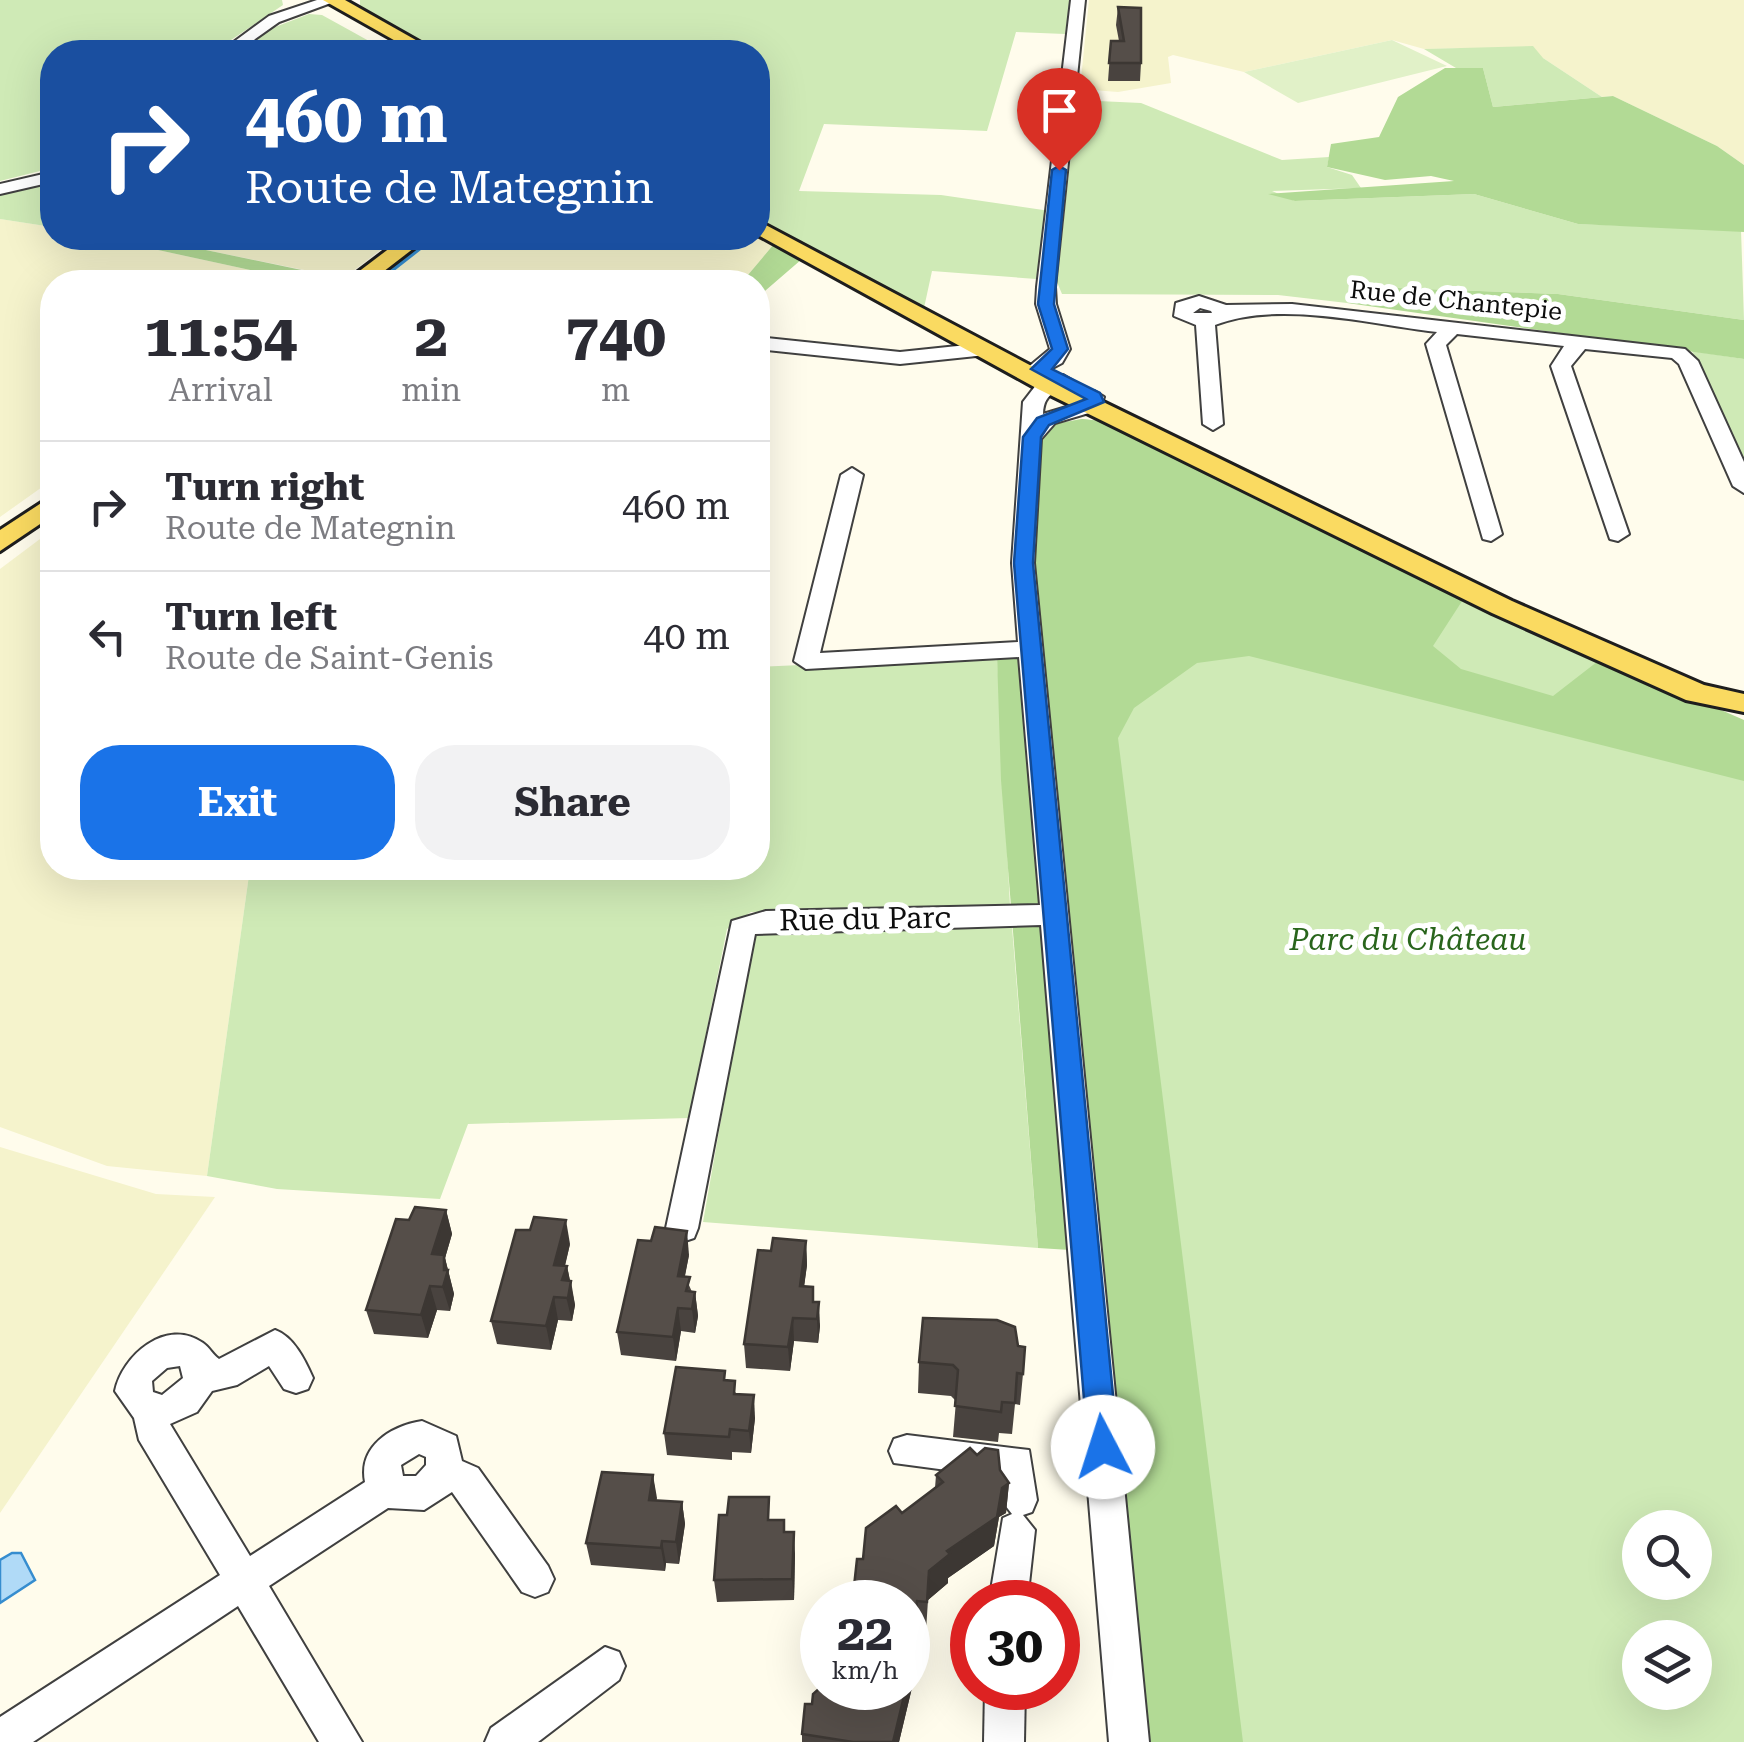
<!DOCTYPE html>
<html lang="en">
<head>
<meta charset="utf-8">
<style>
	body { margin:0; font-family:"Roboto Serif",serif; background:#f2f2f3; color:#2b2b33; height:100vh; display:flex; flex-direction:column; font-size:38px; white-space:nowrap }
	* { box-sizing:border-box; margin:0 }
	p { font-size:32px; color:#7c7c81 }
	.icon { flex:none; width:55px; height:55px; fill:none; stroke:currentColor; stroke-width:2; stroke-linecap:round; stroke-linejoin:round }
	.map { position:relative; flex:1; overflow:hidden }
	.side { position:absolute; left:40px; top:270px; width:730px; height:610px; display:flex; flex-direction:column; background:#fff; border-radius:40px; box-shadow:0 10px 40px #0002 }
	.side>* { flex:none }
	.top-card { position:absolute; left:40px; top:40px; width:730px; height:210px; border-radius:40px; box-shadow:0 10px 40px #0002; background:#1a4fa0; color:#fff; overflow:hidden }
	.controls { position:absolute; left:1622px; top:1510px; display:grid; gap:20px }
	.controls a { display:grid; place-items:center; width:90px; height:90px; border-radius:50%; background:#fff; box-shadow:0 10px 40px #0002; font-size:50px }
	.speed { position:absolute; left:800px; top:1580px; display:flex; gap:20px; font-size:50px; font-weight:700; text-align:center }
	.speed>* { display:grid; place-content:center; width:130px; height:130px; border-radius:50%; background:#fff; box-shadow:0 10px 40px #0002; line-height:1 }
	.speed small { font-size:25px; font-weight:400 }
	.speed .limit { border:15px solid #d22; background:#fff; color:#111 }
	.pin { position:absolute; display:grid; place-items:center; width:85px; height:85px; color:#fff; margin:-102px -42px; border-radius:50% 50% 50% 0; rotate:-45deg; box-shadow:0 0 10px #0007 }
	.pin .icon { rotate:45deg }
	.me { position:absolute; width:110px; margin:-55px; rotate:355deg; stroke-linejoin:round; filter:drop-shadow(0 0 8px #0008) }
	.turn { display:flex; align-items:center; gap:35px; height:210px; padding:0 40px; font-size:45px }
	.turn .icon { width:130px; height:130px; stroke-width:2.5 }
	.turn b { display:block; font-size:70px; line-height:85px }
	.eta { display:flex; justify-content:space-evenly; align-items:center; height:170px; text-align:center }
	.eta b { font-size:60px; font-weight:700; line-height:70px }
	.action { display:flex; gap:20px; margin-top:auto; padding:20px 40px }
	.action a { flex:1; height:115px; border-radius:40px; background:#1a73e8; color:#fff; font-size:40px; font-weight:700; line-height:115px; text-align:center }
	.action a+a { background:#f2f2f3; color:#2b2b33 }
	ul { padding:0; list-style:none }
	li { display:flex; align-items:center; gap:30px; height:130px; padding:0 40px; border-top:2px solid #e1e1e2 }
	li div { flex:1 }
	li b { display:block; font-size:38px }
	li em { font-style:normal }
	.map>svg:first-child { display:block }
	.farmland { fill:#f5f3cc }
	.green { fill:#cfeab6; fill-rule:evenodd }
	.forest { fill:#b2da95 }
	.pitch { fill:#e1f1c8 }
	.water { fill:#b0daf7; stroke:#368dcf; stroke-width:2.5 }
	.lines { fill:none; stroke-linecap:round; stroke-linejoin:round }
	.stream { stroke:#368dcf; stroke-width:4 }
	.minor-casing { stroke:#404040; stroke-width:4 }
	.major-casing { stroke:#1e1e1e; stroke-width:6 }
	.minor { fill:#fff; fill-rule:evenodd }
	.major { fill:#fada61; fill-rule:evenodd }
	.wall { fill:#49433f }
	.shaded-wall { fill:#3c3733 }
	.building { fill:#554e49; stroke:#3c3733; stroke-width:2.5 }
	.route { fill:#1a73e8; stroke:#114b97; stroke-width:2.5 }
	.labels { text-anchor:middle; stroke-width:10; stroke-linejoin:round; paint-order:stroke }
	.far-street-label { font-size:25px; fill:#0d0d0d; stroke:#fff }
	.street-label { font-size:30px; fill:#0d0d0d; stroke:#fff }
	.park-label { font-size:30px; font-style:italic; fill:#29651c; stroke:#fff }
</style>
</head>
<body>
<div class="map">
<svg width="1744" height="1742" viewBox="0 0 1744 1742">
	<rect width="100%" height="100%" fill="#fffcec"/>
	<g class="farmland">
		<path d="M1089,0H1744V165L1717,146L1613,96L1602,97L1543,58L1475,48L1424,49L1392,40L1244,72L1173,55L1168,57L1171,83L1118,92L1080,89Z"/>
		<path d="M0,219L52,227V238H103L305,282H52V480L0,517Z"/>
		<path d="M758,235L774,244L742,282H378L433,238Z"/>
		<path d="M214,238H396L344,278L201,249Z"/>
		<path d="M52,530V868H250L207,1176L107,1166L0,1127V569Z"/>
		<path d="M0,1147L156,1194L215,1197L0,1513Z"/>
	</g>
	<g class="green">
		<path d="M0,0H282L283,5L213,52H52V168L0,181Z"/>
		<path d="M360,0H1070L1065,34L1016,32L987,131L824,124L799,191L941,195L1050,211L1036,279L932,271L924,308L758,219V52H442L360,9Z"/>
		<path d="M309,14L322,15L389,52H240L270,29Z"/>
		<path d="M1533,46L1543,58L1602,97L1493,107L1483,68H1456L1424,49Z"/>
		<path d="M1077,100L1141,103L1282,160L1329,157L1327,167L1352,175L1361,188L1272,191L1295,201L1474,194L1578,224L1741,230L1744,320L1558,294L1398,288L1347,303L1278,295L1062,294L1057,282Z"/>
		<path d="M52,183V227L0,219V195Z"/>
		<path d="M1692,351L1744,359V466Z"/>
		<path d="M1082,419L1110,422L1744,724V1742H1146L1041,655L1039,440L1055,424ZM1640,1528H1695V1582H1640ZM1640,1638H1695V1692H1640Z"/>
		<path d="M997,656L1010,906L751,912L727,929L689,1118L468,1124L440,1199L277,1189L207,1176L250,868H758V667Z"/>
		<path d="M1012,927L1038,1248L703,1222L753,938L763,931Z"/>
	</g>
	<g class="forest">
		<path d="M1445,68H1483L1493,107L1613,96L1717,146L1744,165V232L1578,224L1474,194L1295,201L1268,194L1454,181L1431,176L1385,180L1327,167L1331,144L1379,137L1398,97Z"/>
		<path d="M103,238L201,249L335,277L328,282H305Z"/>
		<path d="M774,244L802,259L758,297V282H742Z"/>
		<path d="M1398,288L1558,294L1744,320V359L1347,303Z"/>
		<path d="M1082,419L1110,422L1466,595L1433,646L1461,669L1553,696L1602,658L1744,720V781L1249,656L1197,663L1134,708L1118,738L1243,1742H1146L1033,540L1039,440L1055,424Z"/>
		<path d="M1023,655L1070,1250L1038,1248L1001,780L997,656Z"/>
	</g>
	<path class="pitch" d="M1392,40L1447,66L1298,103L1244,72Z"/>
	<path class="water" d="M12,1553H21L35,1580L0,1603V1560Z"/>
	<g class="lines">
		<g class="stream">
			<path d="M758,235L789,252"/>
			<path d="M377,282L433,238"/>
		</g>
		<defs>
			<g id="minor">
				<path d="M317,0H339L279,22L237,52H220L269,16Z"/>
				<path d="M1071,0H1085L1055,287L1056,304L1070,349L1062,363L1030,380L1020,374L1050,349L1036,304L1037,287Z"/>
				<path d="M52,172V182L0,194V184Z"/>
				<path d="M1199,296L1226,305L1292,304L1685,349L1698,361L1744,462V493L1733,486L1679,364L1672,358L1585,349L1571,366L1629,534L1618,541L1610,539L1551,366L1564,346L1457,334L1446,345L1502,534L1491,541L1483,539L1426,344L1437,332C1369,324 1279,300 1215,325L1223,424L1213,430L1203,424L1196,325L1174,316L1176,303ZM1200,308L1211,311L1212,313H1193Z"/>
				<path d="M758,337L900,352L986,343L996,349L986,355L900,364L758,349Z"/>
				<path d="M1063,375L1073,381C1060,394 1044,389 1043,414L1083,402L1087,393L1094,391L1104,397L1099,410L1055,423L1041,439L1034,563L1149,1742H1109L1041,925L755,934L698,1228L694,1238L682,1242L670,1238L666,1228L732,921L766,911L1040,905L1019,657L806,669L794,661L841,475L852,468L863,475L820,653L1018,642L1012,563L1023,402L1040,380Z"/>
				<path d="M275,1330C294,1337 305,1360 313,1378L308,1389L296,1393L284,1389L269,1366L237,1385L212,1391L197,1412L170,1424L250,1556L365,1482C358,1446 391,1426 422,1421L456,1436L462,1461L478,1468L548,1566L554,1579L548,1592L535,1597L522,1592L452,1492L424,1510L388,1508L269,1586L362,1742H319L238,1606L33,1742H0V1717L220,1575L139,1440L134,1418L115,1391C122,1356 166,1317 203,1343C209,1347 214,1356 219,1359ZM180,1366L183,1378L162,1395L153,1392L152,1381L167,1368ZM419,1454L426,1457V1465L416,1476H403L401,1465Z"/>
				<path d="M907,1435L1029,1450L1037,1500L1032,1512L1023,1515L1035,1530L1027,1602H989L1003,1518L1012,1514L1001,1500L999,1477L894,1463L889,1451L894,1439Z"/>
				<path d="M605,1647L619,1652L625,1666L619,1680L538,1742H485L491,1728Z"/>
				<path d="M985,1688H1025L1024,1742H984Z"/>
			</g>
			<g id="major">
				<path d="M323,0H345L437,52H415Z"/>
				<path d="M758,221L1056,379L1512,601L1704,685L1744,694V712L1686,700L1492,613L1038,389L758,235Z"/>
				<path d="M403,238H427L370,282H345Z"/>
				<path d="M52,496V516L0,551V530Z"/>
			</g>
		</defs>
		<use href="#minor" class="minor-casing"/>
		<use href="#major" class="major-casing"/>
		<use href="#minor" class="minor"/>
		<use href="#major" class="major"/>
	</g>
	<g class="wall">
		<path d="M1118,7L1141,63L1140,81H1108L1111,41H1119L1116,25Z"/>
		<path d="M446,1210L452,1234L445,1258L454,1294L450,1311L437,1310L428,1338L374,1334L366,1310L409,1220Z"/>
		<path d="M806,1241L807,1265L804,1286L813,1287L814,1302L820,1326L818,1343L794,1341L790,1371L746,1368L744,1344L771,1251Z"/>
		<path d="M570,1244L565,1266H567L570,1281H571L575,1305L572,1321L558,1320L551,1350L497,1344L491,1321Z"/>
		<path d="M689,1255L685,1276L692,1292H695L698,1316L695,1333L681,1331L676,1361L621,1355L617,1332Z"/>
		<path d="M997,1320L1023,1374L1020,1405L1015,1404L1012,1434L999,1433L998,1442L953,1437L956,1401L951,1396L918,1393L919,1362Z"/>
		<path d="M726,1380L755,1418L751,1453L732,1452V1460L667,1455L664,1433Z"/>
		<path d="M977,1455L1000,1470L1009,1483L1006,1513L999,1517L994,1546L948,1578V1583L928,1600L926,1631L916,1630L914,1642L916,1671L899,1742H802V1734L812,1704L908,1688V1602H853V1596L863,1559L902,1513L935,1488L936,1475Z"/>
		<path d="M653,1475L656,1500L682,1502L685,1524L679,1564L666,1563L665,1571L591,1565L586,1543Z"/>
		<path d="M771,1520L785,1532L795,1554L794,1600L717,1602L714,1580Z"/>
	</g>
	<g class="shaded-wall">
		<path d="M446,1210L452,1234L445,1258L454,1294L450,1311L432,1254Z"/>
		<path d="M566,1220L570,1244L559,1289L554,1265Z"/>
		<path d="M687,1231L689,1255L680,1299L678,1276Z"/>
		<path d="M806,1241L807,1265L801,1310L800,1286Z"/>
		<path d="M567,1266L575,1305L572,1321L562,1280Z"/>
		<path d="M430,1286L437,1310L428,1338L421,1315Z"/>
		<path d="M695,1292L698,1316L695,1333L692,1309Z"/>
		<path d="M554,1297L558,1320L551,1350L546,1326Z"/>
		<path d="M819,1302L820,1326L818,1343L817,1319Z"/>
		<path d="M678,1308L681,1331L676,1361L673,1337Z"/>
		<path d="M793,1318L794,1341L790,1371L788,1347Z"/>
		<path d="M754,1395L755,1418L751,1453L749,1431Z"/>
		<path d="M653,1475L657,1498L653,1522L649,1500Z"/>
		<path d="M1009,1483L1006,1513L999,1517L994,1546L948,1578V1583L928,1600L929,1571L1002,1488Z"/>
		<path d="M682,1502L685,1524L679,1564L676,1542Z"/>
		<path d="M794,1532L795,1554L794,1600L792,1579Z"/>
		<path d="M662,1541L666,1563L665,1571L661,1548Z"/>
		<path d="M917,1601L916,1630L911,1668L917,1642L916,1671L899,1742H893L908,1688Z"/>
	</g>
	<g class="building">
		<path d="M1118,7L1141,8V63H1109L1111,41H1124Z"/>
		<path d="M415,1207L446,1210L432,1254L444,1255V1270H448L443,1287L430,1286L421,1315L366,1310L396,1219L409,1220Z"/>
		<path d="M534,1217L566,1220L554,1265L567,1266L562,1280L571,1281L568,1298L554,1297L546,1326L491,1321L516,1230H530Z"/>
		<path d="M655,1227L687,1231L678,1276L690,1277L686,1291L695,1292L692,1309L678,1308L673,1337L617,1332L638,1240L651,1241Z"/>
		<path d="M773,1238L806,1241L800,1286L813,1287V1302H819L817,1319L793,1318L788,1347L744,1344L758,1250L771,1251Z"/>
		<path d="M923,1318L997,1320L1015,1327L1018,1346L1025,1347L1023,1374L1017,1373L1015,1403L1002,1402L1001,1412L955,1406L958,1370L953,1365L919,1362Z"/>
		<path d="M676,1367L725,1371L724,1380L735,1381L734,1394L754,1395L749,1431L730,1429L729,1437L664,1433Z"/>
		<path d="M970,1448L977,1455L985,1448L998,1450L1000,1470L1009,1483L1002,1488L997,1517L947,1551L950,1554L929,1571L927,1602L917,1601L912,1642H917L908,1683V1602H861L862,1597L853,1596L857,1559H863L866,1528L896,1506L902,1513L943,1482L936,1475Z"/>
		<path d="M602,1472L653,1475L649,1500L682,1502L676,1542L662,1541L661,1548L586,1543Z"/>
		<path d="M729,1497H769L768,1520H784V1532H794L792,1579L714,1580L719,1515H727Z"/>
		<path d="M822,1686V1688H906L893,1742H853L802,1734L805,1704H812L813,1694Z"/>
	</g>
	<path class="route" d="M1059,166L1066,170L1054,304L1068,349L1052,369L1100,393L1104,402L1049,425L1041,437L1033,563L1118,1447L1114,1456L1103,1460L1092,1456L1088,1447L1014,563L1023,437L1037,418L1086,399L1031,369L1052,349L1038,304L1052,170Z"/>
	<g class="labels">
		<g class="far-street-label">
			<text transform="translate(1456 300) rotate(6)" y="9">Rue de Chantepie</text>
		</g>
		<g class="street-label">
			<text transform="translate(865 919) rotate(-1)" y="10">Rue du Parc</text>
		</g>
		<g class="park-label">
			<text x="1408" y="950">Parc du Château</text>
		</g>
	</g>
</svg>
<div class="controls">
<a><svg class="icon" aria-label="search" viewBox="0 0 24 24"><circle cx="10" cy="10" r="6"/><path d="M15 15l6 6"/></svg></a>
<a><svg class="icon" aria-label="layers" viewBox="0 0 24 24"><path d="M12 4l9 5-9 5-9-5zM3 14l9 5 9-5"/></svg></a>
</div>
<div class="speed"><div>22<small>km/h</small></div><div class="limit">30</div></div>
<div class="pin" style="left:1059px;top:170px;background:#d93025"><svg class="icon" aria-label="arrive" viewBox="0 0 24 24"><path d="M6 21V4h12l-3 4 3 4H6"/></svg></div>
<svg class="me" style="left:1103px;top:1447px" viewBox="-20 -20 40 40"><circle r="19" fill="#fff"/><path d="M0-13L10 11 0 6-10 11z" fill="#1a73e8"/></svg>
<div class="top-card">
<div class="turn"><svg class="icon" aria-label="right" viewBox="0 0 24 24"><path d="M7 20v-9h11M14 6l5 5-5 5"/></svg><div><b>460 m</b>Route de Mategnin</div></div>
</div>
<section class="side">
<div class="eta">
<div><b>11:54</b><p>Arrival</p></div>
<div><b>2</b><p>min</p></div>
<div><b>740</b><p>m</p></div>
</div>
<ul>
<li><svg class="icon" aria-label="right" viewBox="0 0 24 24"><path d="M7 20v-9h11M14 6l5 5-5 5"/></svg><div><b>Turn right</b><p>Route de Mategnin</p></div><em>460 m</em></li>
<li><svg class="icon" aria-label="left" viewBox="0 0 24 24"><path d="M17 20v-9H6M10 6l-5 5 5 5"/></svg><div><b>Turn left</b><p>Route de Saint-Genis</p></div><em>40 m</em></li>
</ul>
<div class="action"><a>Exit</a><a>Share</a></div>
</section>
</div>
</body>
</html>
